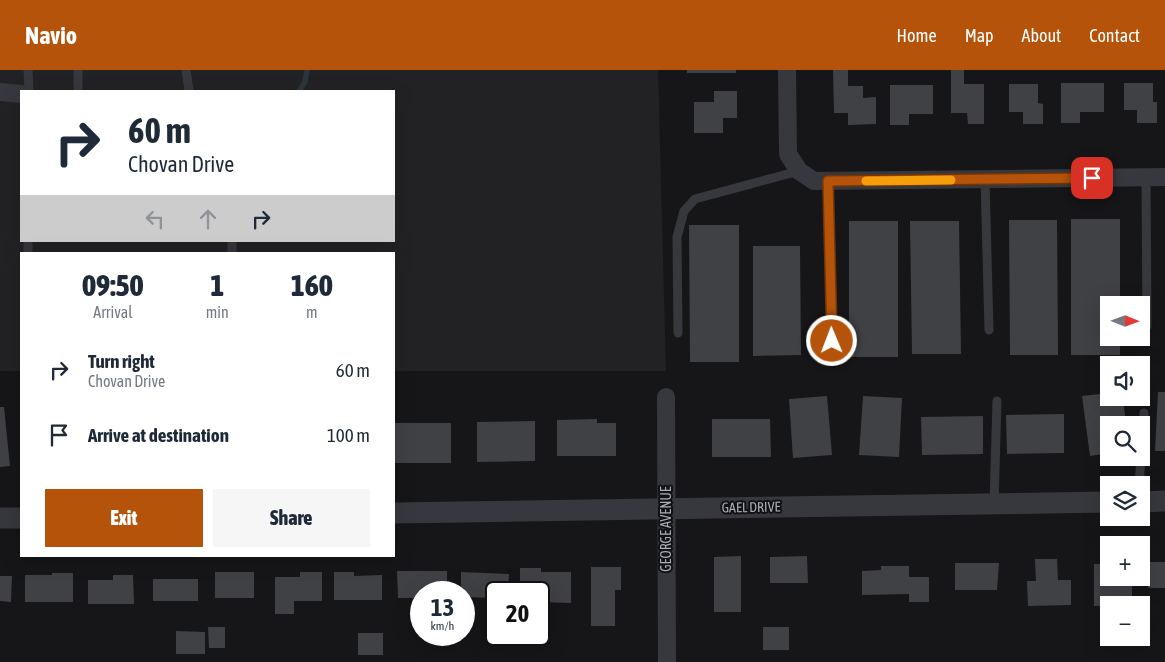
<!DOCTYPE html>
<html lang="en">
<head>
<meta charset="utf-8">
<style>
	body { margin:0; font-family:"Asap Condensed",sans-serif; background:#f6f6f7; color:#1f2937; height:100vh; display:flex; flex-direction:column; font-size:19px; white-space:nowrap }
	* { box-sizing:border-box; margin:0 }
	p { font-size:16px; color:#747a83 }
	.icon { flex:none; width:28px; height:28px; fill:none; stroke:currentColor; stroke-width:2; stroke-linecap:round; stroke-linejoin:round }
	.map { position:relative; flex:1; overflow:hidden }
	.panel { position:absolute; left:20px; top:182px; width:375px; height:305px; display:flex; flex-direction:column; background:#fff; border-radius:0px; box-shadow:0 5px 20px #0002 }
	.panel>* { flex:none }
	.guide { position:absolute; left:20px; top:20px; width:375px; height:152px; border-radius:0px; box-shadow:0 5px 20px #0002; background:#fff; color:#1f2937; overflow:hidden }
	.needle { width:32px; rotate:91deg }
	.controls { position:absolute; left:1100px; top:226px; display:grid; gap:10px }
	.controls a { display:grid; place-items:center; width:50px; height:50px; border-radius:0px; background:#fff; box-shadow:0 5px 20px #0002; font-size:25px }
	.speed { position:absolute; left:410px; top:511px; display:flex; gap:10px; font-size:25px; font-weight:700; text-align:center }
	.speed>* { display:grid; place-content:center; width:65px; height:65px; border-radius:50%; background:#fff; box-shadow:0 5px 20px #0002; line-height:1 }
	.speed small { font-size:12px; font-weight:400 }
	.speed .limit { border:2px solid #111; border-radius:8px; background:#fff; color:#111 }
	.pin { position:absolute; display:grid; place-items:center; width:42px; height:42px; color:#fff; margin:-21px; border-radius:10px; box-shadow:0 2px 8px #0006 }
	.me { position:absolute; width:55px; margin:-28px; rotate:359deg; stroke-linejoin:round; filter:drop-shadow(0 0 4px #0008) }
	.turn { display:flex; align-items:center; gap:18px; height:105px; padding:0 25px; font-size:22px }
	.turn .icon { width:65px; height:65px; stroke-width:2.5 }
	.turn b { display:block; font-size:35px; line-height:42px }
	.lanes { display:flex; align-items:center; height:48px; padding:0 25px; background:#0003; justify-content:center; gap:25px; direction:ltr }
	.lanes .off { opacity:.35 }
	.eta { display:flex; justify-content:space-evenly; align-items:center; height:85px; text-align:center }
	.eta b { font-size:30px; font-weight:800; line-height:35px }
	.action { display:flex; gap:10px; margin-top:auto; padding:10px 25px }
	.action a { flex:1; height:58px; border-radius:0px; background:#b45309; color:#fff; font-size:20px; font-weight:800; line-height:58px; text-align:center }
	.action a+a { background:#f6f6f7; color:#1f2937 }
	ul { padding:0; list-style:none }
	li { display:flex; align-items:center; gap:15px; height:65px; padding:0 25px }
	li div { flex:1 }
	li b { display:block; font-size:19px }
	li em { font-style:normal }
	header { display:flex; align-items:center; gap:30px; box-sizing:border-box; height:70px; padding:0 25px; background:#b45309; color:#fff }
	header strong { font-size:24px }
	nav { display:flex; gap:28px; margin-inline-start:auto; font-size:18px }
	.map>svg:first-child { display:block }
	.built { fill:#222225; fill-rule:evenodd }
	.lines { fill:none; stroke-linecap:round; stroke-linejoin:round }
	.stream { stroke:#2c353c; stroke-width:5.5 }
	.building { fill:#404145 }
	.service { stroke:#37383d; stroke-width:9 }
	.minor { stroke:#37383d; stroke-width:18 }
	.tertiary { stroke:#37383d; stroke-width:21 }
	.route-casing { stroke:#753606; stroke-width:12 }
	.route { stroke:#b45309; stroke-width:9 }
	.slow { stroke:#f59e0b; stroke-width:9 }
	.labels { text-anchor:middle; stroke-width:4; stroke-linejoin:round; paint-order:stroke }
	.street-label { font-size:14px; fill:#a8adb8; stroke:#111113 }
</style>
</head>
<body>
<header>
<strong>Navio</strong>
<nav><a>Home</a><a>Map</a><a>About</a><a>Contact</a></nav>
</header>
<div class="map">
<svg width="1165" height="592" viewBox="0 0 1165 592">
	<rect width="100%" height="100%" fill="#161618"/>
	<path class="built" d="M0,0H658L666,301H394V184H21V301H0ZM21,21H394V171H21Z"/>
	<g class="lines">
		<path class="stream" d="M299,21L305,12L307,0"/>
	</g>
	<g class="building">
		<rect x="687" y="0" width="49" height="3"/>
		<path d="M833,0H848V16H863V28L876,27V54L848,55V43H834Z"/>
		<path d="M951,0H964V14H984V54H968L967,43H951Z"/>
		<path d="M1061,13H1104V42H1080V53H1061Z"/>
		<path d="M1124,13H1153V32H1157V53H1137V40H1124Z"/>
		<path d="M1009,14H1038V33L1043,34V54H1023V42H1009Z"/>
		<path d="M890,15H933V44H909V55H890Z"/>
		<path d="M714,21H737V48H723V63H694V32H714Z"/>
		<path d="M1071,149H1120V235H1109V268H1120V285H1071Z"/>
		<path d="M1009,150H1057L1058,285H1010Z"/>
		<rect x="849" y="151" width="49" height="136"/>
		<path d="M910,151H959L961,284H912Z"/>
		<path d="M689,155H739V292H690Z"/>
		<path d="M753,176H800L801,285L753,286Z"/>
		<path d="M1158,322H1165V381H1155Z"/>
		<path d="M1109,323V328H1123L1126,355H1109V383L1090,386L1082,326Z"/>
		<path d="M827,326L832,385L793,388L789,329Z"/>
		<path d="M863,326L902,328L899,387L859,385Z"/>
		<path d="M0,337H4L10,396L0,397Z"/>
		<path d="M1064,344V383L1007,384L1006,345Z"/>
		<path d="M983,346V384L922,385L921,347Z"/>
		<path d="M597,349V353H616V386H557V350Z"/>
		<path d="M712,349H770L771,387H712Z"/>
		<path d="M535,351V391L477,392V352Z"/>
		<rect x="394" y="353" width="57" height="40"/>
		<path d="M741,486V542H714V487Z"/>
		<path d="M807,486L808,513H770V487Z"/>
		<path d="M1035,489H1057L1058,510H1071V535L1028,536L1027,511H1036Z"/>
		<path d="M1149,492H1165V518H1148Z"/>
		<path d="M955,493H999L997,520H955Z"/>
		<path d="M1094,494H1109V508H1132V535L1094,536Z"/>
		<path d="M881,496H909V507H929V532H909V524L862,525V501L881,500Z"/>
		<path d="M591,497H621V520H615V556H591Z"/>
		<path d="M520,498H541V502H571V533L539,532V522H520Z"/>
		<path d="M397,501H447V522H421V528H398Z"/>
		<rect x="215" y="502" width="39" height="26"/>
		<path d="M300,502H322V531H294V544H275V507H300Z"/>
		<path d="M334,502H354V506L382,505V530H334Z"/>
		<path d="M461,502L509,504L508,522H496V528L464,527V522H461Z"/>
		<path d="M52,503H73V532H25V505H52Z"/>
		<path d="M113,505H133L134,534H88V510H113Z"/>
		<path d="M0,506H12L11,532L0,531Z"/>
		<rect x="153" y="509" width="45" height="22"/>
		<path d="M208,557H225V578H209Z"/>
		<rect x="763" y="557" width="26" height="23"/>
		<path d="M176,561L205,562V584H176Z"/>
		<rect x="358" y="563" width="25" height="22"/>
	</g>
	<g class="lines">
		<g class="service">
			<path d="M28,0L29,21"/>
			<path d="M186,0L189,21"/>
			<path d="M78,21V0"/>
			<path d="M1146,107L1147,256"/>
			<path d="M985,109L989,260"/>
			<path d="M828,111L832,271"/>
			<path d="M232,171V184"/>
			<path d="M28,184V171"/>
			<path d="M678,263L677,167L684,141L695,129L799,101"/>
			<path d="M1141,387L1144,343"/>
			<path d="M1139,415L1141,388"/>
			<path d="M994,434L997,331"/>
		</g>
		<g class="minor">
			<path d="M787,0L788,84L799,101L814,111L1165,107"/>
			<path d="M0,22L21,24"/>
			<path d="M666,327L667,592"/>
		</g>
		<g class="tertiary">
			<path d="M1141,432L1165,431"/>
			<path d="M394,443L1109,432"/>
			<path d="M0,448H21"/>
		</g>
	</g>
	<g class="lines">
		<defs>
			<path id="route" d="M832,271L828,111L1092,108"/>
		</defs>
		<use href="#route" class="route-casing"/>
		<use href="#route" class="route"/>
		<path class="slow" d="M866,111L951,110"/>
	</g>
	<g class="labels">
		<g class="street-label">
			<text transform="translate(751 437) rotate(-1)" y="5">GAEL DRIVE</text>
			<text transform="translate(666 459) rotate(-90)" y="5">GEORGE AVENUE</text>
		</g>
	</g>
</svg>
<div class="controls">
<a><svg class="needle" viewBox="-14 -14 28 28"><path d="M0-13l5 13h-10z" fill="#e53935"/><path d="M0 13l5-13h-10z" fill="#747a83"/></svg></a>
<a><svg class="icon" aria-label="sound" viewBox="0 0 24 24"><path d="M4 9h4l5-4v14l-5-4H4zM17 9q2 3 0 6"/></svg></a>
<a><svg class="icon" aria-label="search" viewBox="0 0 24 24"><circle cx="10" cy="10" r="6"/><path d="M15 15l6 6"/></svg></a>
<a><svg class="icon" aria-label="layers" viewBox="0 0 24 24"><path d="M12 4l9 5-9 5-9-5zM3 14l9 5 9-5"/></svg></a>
<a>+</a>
<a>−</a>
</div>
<div class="speed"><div>13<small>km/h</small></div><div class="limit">20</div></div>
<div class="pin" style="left:1092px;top:108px;background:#d93025"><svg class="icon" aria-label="arrive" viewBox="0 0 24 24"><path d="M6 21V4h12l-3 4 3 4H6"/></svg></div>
<svg class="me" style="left:832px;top:271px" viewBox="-20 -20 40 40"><circle r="17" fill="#b45309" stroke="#fff" stroke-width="3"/><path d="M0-11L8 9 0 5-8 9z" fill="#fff"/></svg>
<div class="guide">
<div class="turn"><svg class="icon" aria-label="right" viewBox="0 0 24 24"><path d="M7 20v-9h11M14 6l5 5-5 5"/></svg><div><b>60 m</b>Chovan Drive</div></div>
<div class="lanes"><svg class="icon off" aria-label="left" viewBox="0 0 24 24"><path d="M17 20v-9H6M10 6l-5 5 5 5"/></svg><svg class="icon off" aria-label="ahead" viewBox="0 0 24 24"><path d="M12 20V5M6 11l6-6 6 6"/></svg><svg class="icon" aria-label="right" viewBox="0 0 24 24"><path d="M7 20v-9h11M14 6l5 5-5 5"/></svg></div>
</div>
<section class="panel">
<div class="eta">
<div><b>09:50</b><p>Arrival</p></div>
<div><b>1</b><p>min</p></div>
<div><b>160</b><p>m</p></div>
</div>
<ul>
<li><svg class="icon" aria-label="right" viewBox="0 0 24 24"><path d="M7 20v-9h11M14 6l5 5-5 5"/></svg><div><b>Turn right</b><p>Chovan Drive</p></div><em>60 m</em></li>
<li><svg class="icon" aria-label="arrive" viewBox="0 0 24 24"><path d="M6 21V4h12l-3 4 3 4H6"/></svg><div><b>Arrive at destination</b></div><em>100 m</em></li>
</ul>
<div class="action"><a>Exit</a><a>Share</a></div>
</section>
</div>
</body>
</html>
